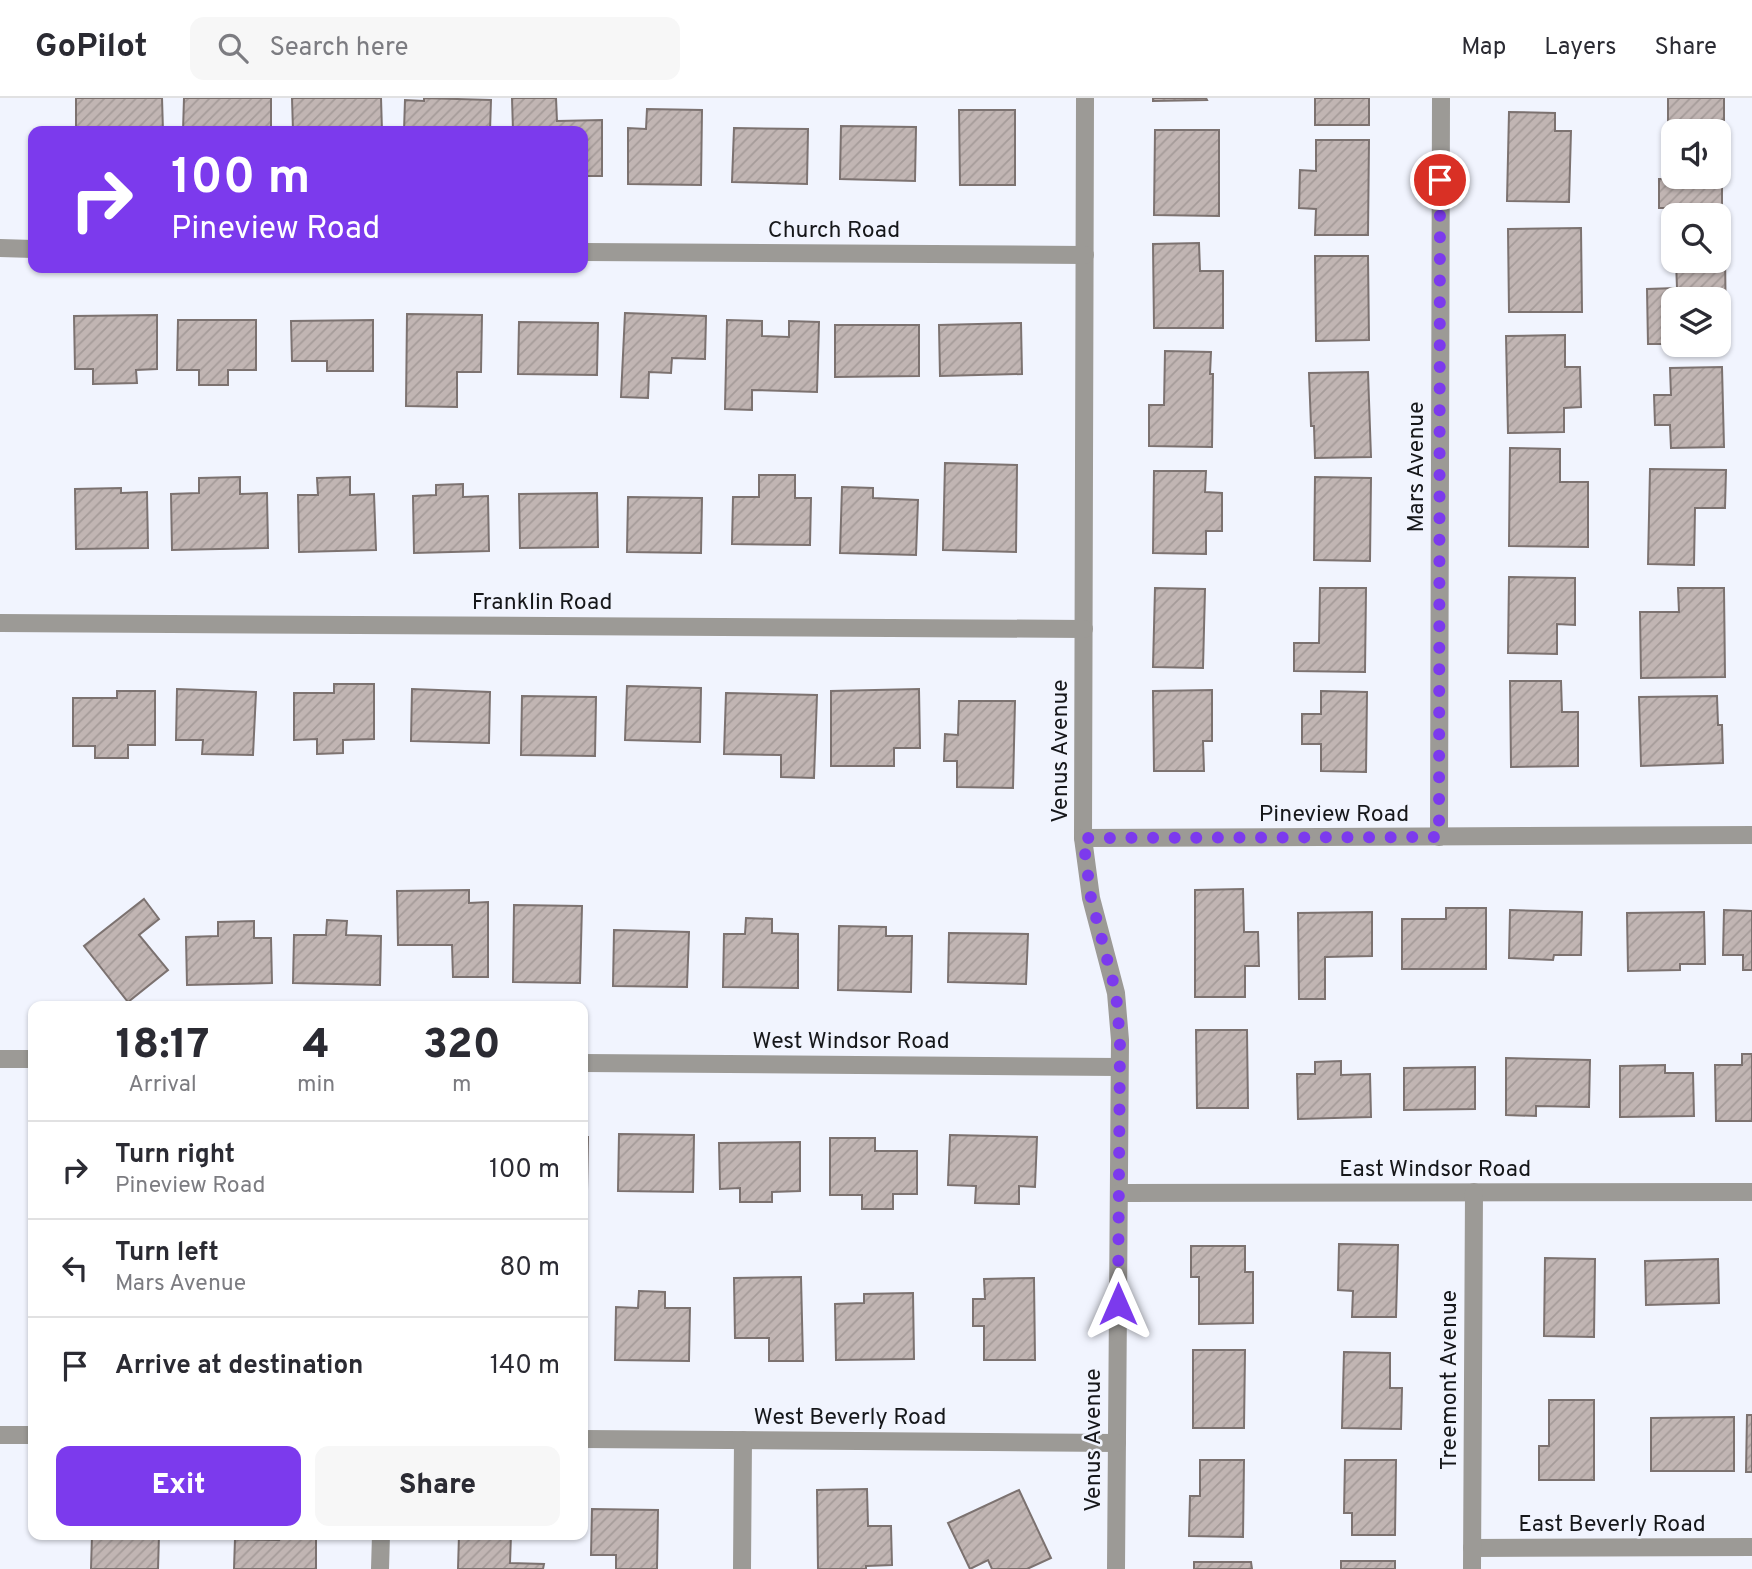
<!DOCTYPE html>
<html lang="en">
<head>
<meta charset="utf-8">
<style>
	body { margin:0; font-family:Overpass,sans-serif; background:#f7f7f7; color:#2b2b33; height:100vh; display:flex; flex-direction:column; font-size:26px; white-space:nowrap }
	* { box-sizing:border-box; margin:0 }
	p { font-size:23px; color:#7c7c81 }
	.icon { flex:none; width:38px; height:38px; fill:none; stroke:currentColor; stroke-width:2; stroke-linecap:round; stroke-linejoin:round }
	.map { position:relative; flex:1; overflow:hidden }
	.sheet { position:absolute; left:28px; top:903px; width:560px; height:539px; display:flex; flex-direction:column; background:#fff; border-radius:14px; box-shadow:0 2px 5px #0004 }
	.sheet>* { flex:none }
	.guide { position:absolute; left:28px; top:28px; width:560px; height:147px; border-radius:14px; box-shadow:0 2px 5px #0004; background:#7c3aed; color:#fff; overflow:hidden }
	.tools { position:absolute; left:1661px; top:21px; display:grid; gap:14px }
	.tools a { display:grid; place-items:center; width:70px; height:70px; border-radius:14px; background:#fff; box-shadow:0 2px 5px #0004; font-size:35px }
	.pin { position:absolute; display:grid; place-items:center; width:60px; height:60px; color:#fff; margin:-30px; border:4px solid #fff; border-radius:50%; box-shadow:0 2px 7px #0007 }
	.me { position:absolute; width:77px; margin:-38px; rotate:0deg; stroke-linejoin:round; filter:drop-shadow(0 0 5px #0008) }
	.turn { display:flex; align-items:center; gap:24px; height:147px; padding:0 28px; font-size:32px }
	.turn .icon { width:91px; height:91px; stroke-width:2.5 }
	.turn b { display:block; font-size:49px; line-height:60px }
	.eta { display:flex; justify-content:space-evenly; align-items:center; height:119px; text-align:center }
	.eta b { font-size:42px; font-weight:800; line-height:49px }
	.primary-button { display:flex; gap:14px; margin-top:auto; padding:14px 28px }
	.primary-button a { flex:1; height:80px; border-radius:14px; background:#7c3aed; color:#fff; font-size:28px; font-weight:800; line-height:80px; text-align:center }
	.primary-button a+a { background:#f7f7f7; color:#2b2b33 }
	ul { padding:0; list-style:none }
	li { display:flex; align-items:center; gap:21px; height:98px; padding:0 28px; border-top:2px solid #e1e1e2 }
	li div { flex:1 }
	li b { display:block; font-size:26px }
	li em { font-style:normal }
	header { display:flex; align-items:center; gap:42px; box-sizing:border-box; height:98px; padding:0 35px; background:#fff; border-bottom:2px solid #e1e1e2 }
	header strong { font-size:33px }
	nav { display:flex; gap:38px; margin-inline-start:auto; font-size:24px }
	.search { width:490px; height:63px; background:#f7f7f7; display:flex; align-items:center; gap:18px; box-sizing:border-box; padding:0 24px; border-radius:14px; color:#7c7c81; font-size:26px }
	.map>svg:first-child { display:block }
	.building { fill:url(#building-hatch); stroke:#7c7270; stroke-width:2 }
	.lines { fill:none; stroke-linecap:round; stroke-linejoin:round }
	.minor { stroke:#9c9a96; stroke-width:18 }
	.route { stroke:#7c3aed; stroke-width:12; stroke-dasharray:0 21.6 }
	.labels { text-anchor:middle; stroke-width:5; stroke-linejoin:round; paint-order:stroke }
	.street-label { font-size:23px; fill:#16171a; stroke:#f1f4fe }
</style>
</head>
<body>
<header>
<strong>GoPilot</strong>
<div class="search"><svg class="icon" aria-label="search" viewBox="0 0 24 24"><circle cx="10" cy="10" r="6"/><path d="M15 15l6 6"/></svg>Search here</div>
<nav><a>Map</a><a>Layers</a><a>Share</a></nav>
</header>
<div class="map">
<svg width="1752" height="1471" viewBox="0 0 1752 1471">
	<defs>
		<pattern id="building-hatch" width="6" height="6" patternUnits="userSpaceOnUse" patternTransform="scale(1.75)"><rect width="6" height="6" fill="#c1b5b3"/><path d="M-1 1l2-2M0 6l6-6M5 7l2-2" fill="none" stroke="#a59b99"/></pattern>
	</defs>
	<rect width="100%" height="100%" fill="#f1f4fe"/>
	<g class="building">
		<path d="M76,0H162L163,33H76Z"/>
		<path d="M184,0H271V33H183Z"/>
		<path d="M292,0H381L382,33H293Z"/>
		<path d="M424,0L491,2L490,33H404L405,2L424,3Z"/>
		<path d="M512,0H556L557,23L602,22V78H583V33H513Z"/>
		<path d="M1153,0H1206L1207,2L1153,3Z"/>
		<rect x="1315" y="0" width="54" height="27"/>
		<path d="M1668,0H1724V22L1668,23Z"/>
		<path d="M647,11L702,12L701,87L628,86V30L646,31Z"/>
		<path d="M959,12H1015V87H960Z"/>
		<path d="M1509,14L1555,15V33H1571L1569,104L1507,103Z"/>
		<path d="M841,28L916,29L915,83L840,81Z"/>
		<path d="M734,30L808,31L807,86L732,84Z"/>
		<path d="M1155,32H1219V118L1154,117Z"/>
		<path d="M1316,42H1369L1368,137H1315L1316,111L1299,110L1300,72L1316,73Z"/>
		<path d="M1718,43H1722V136H1718V117H1675V110H1659V81H1675V79H1718Z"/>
		<path d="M1581,130L1582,214H1509L1508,131Z"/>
		<path d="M1199,145L1200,173H1223V230H1154L1153,146Z"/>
		<path d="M1718,151H1725L1726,245H1718V201H1673V246H1648L1647,191L1677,190L1676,163H1718Z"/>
		<path d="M1315,158H1368L1369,242L1316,243Z"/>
		<path d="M625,215L706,218L705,261L672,260L671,275L649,274L648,300L621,299Z"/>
		<path d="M407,216L482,217L481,274H457V309L406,308Z"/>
		<path d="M157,217V271L136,272L137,285L93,286V271H75L74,218Z"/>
		<path d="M178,222H256V272H228V287H199V272H177Z"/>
		<path d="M373,222V273H327V263H292L291,223Z"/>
		<path d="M727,222L762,223V238L789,239V223L819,224L817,294L752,292V312L725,311Z"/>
		<path d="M519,224L598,225L597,277L518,276Z"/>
		<path d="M1021,225L1022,276L940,278L939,227Z"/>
		<path d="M835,227H919V278L835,279Z"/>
		<path d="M1565,237V269H1580L1581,309L1564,310V334L1508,335L1506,238Z"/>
		<path d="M1165,253L1211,254L1210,276H1213L1212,349L1149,348V307H1164Z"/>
		<path d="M1722,269L1724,349L1671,350L1670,327H1655L1654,297H1671L1670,270Z"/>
		<path d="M1368,274L1371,359L1315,360L1314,328H1311L1309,275Z"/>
		<path d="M1510,350L1560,351V384H1588V449L1509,448Z"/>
		<path d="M945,365L1017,367L1016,454L943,452Z"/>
		<path d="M1650,371L1726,372L1725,410H1695L1694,467L1648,466Z"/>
		<path d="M1154,373H1206L1205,394L1222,395V433H1206V456L1153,455Z"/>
		<path d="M759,377H795V400H811L810,447L732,446L733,399H759Z"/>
		<path d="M240,379V396L267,395L268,450L172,452L171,396L199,395V380Z"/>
		<path d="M350,379V397L374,396L376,452L299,454L298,397H318L317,380Z"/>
		<path d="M1315,379L1371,380L1370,463L1314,462Z"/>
		<path d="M463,386V399L488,398L489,453L414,455L413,398L436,397V387Z"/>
		<path d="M842,389L873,390V400L918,402L916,457L840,455Z"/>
		<path d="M121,390V395L147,394L148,450L76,451L75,391Z"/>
		<path d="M597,395L598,449L520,450L519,396Z"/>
		<path d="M628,399L702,400L701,455L627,454Z"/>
		<path d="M1509,479L1575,480V527L1557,526V556L1508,555Z"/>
		<path d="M1155,490L1205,491L1203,570L1153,569Z"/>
		<path d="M1320,490H1366L1365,574L1294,573V545H1319Z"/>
		<path d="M1678,490H1724L1725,579L1641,580L1640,514H1679Z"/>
		<path d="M1510,583H1561L1562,614H1578V668L1511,669Z"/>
		<path d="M334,586H374V641L343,642V655L317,656V641L294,642V595H334Z"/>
		<path d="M627,588L701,590L700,644L625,642Z"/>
		<path d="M177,591L256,594L253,657L202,656L203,642H176Z"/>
		<path d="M412,591L490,594L489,645L411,643Z"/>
		<path d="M919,591L920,650H894V668H831V593Z"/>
		<path d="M1212,592V643H1203L1204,673H1154L1153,593Z"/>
		<path d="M117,593H155V647H128V660H95V648H73V600H117Z"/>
		<path d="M1321,593L1367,594L1366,674L1321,673V646H1302V616H1321Z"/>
		<path d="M726,595L817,597L814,680L781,679V657L724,656Z"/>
		<path d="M522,598L596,599L595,658L521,657Z"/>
		<path d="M1717,598L1718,627H1722L1723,665L1641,668L1639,599Z"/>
		<path d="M959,603H1015L1013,690L957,689V663H944L945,636L958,637Z"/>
		<path d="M1243,791L1244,834H1258L1259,868H1245V899H1195V792Z"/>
		<path d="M469,792V805L488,804V879H453L452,847H398L397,793Z"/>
		<path d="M144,801L159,821L139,837L168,872L128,904L84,848Z"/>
		<path d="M514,807L582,808L580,885L513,884Z"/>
		<path d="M1446,810H1486V871H1402V821H1446Z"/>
		<path d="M1510,812L1582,814L1581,857H1554L1553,862L1509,860Z"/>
		<path d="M1724,812L1752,813V872H1743V857H1723Z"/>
		<path d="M1372,814V858L1325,859V901H1299L1298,815Z"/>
		<path d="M1704,814L1705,866H1680V872L1628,873L1627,815Z"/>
		<path d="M746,820L772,821V835L798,836V890L723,889L724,836H745Z"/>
		<path d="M327,822L347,823L346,837L381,838L380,887L293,885L294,837H326Z"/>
		<path d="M254,823V840H271L272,885L187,887L186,839L218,838V824Z"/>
		<path d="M839,828L886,829V838H912L911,894L838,892Z"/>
		<path d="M614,832L689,834L687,889L613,888Z"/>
		<path d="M949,835L1028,836L1026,886L948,884Z"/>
		<path d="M1196,932H1247L1248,1010H1197Z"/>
		<path d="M1742,956H1752V1023H1716L1715,967H1742Z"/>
		<path d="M1506,960L1590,962L1589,1009L1536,1008V1018L1506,1017Z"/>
		<path d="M1341,963V977L1370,976L1371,1019L1298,1021L1297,976H1315V964Z"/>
		<path d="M1665,967V975H1693L1694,1018L1620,1019V968Z"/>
		<path d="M1475,969V1011L1404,1012V970Z"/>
		<path d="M619,1036L694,1037L693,1094L618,1093Z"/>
		<path d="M950,1037L1037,1039L1035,1089L1019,1088V1106L975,1105L976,1088L948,1087Z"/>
		<path d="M583,1039H588L587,1093H583Z"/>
		<path d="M830,1040H875V1053H917V1096H893V1111H862V1097H830Z"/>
		<path d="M800,1044V1093L772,1094V1104H740V1090L720,1091L719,1045Z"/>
		<path d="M1339,1146L1398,1147L1396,1219H1352L1353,1193L1338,1192Z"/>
		<path d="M1191,1148H1245V1174H1253V1225L1199,1226V1179H1191Z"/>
		<path d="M1545,1160L1595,1161L1594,1239L1544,1238Z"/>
		<path d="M1718,1161L1719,1205L1646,1207L1645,1163Z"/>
		<path d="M801,1179L803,1263H769V1240H735L734,1180Z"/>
		<path d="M1034,1180L1035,1262H984V1228H973V1201H985L984,1181Z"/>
		<path d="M639,1193L665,1194V1210H690L689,1263L615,1262L616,1209L638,1210Z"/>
		<path d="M913,1195L914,1261L836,1262L835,1206L864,1205V1196Z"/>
		<path d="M583,1208H586L585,1258H583Z"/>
		<path d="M1193,1252H1245L1244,1330H1193Z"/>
		<path d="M1344,1254L1390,1255V1290H1402L1401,1331L1342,1330Z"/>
		<path d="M1549,1302H1594V1382H1539V1348H1549Z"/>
		<path d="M1747,1317H1752V1374H1746Z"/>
		<path d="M1734,1319V1373H1651V1320Z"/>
		<path d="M1200,1362H1244L1243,1439L1189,1438L1190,1398H1200Z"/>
		<path d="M1345,1362H1396L1395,1437H1352V1415H1344Z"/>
		<path d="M867,1391L868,1428H891L892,1467L866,1468V1471H818L817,1392Z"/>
		<path d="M1019,1392L1051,1460L1027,1471H992L988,1462L970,1471L948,1425Z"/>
		<path d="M592,1411L658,1412L657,1471H616V1457H591Z"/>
		<path d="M92,1437H159L158,1471H91Z"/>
		<path d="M279,1437H316V1471H234L235,1441L279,1442Z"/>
		<path d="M459,1437H511L510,1465L544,1466L543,1471H458Z"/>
		<rect x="1341" y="1463" width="54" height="8"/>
		<path d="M1194,1464H1251L1252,1471H1194Z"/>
	</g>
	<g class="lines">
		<g class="minor">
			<path d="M1085,0L1083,740L1091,800L1116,895L1120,942L1116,1471"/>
			<path d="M0,150L33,151"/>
			<path d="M583,154L1085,157"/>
			<path d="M0,525L1084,531"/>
			<path d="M1439,739L1441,0"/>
			<path d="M1083,740L1752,737"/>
			<path d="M0,961H33"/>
			<path d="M583,965L1118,969"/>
			<path d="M1119,1095L1752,1094"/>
			<path d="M0,1337H33"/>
			<path d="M583,1341L1117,1345"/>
			<path d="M1472,1450L1752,1449"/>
			<path d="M380,1471L381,1437"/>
			<path d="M742,1471L743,1342"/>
			<path d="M1472,1471L1474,1094"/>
		</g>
	</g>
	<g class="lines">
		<path class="route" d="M1118,1206L1120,942L1116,895L1091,800L1083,740L1439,739L1440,82"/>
	</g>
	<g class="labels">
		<g class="street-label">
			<text x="834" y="139">Church Road</text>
			<text transform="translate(1415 369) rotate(-90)" y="8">Mars Avenue</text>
			<text x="542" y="511">Franklin Road</text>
			<text transform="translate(1059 653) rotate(-90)" y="8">Venus Avenue</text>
			<text x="1334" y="723">Pineview Road</text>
			<text x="851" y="950">West Windsor Road</text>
			<text x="1435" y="1078">East Windsor Road</text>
			<text transform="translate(1448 1282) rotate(-90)" y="8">Treemont Avenue</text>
			<text x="850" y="1326">West Beverly Road</text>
			<text transform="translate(1092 1342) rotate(-90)" y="8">Venus Avenue</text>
			<text x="1612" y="1433">East Beverly Road</text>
		</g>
	</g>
</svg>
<div class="tools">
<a><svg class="icon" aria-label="sound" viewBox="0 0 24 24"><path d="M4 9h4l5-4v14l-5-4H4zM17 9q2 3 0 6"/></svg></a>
<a><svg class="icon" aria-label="search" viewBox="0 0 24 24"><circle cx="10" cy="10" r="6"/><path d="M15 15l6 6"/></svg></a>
<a><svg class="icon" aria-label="layers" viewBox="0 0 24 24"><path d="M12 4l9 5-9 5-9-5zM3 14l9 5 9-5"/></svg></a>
</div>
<div class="pin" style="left:1440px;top:82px;background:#d93025"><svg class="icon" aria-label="arrive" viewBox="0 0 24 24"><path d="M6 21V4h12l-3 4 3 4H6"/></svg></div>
<svg class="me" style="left:1118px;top:1206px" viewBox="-20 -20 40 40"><path d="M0-17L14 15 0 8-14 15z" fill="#7c3aed" stroke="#fff" stroke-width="4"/></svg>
<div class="guide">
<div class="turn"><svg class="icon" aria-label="right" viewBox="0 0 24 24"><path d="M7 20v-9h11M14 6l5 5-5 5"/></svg><div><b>100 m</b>Pineview Road</div></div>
</div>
<section class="sheet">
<div class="eta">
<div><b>18:17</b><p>Arrival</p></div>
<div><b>4</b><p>min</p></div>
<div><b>320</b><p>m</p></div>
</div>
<ul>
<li><svg class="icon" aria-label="right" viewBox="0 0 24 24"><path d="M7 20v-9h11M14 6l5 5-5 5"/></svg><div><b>Turn right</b><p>Pineview Road</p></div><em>100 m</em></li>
<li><svg class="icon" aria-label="left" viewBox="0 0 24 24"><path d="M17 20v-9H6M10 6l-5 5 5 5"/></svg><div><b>Turn left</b><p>Mars Avenue</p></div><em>80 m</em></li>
<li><svg class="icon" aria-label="arrive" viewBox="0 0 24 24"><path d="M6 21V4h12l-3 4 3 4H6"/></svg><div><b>Arrive at destination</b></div><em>140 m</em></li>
</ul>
<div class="primary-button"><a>Exit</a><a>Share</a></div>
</section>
</div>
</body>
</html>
